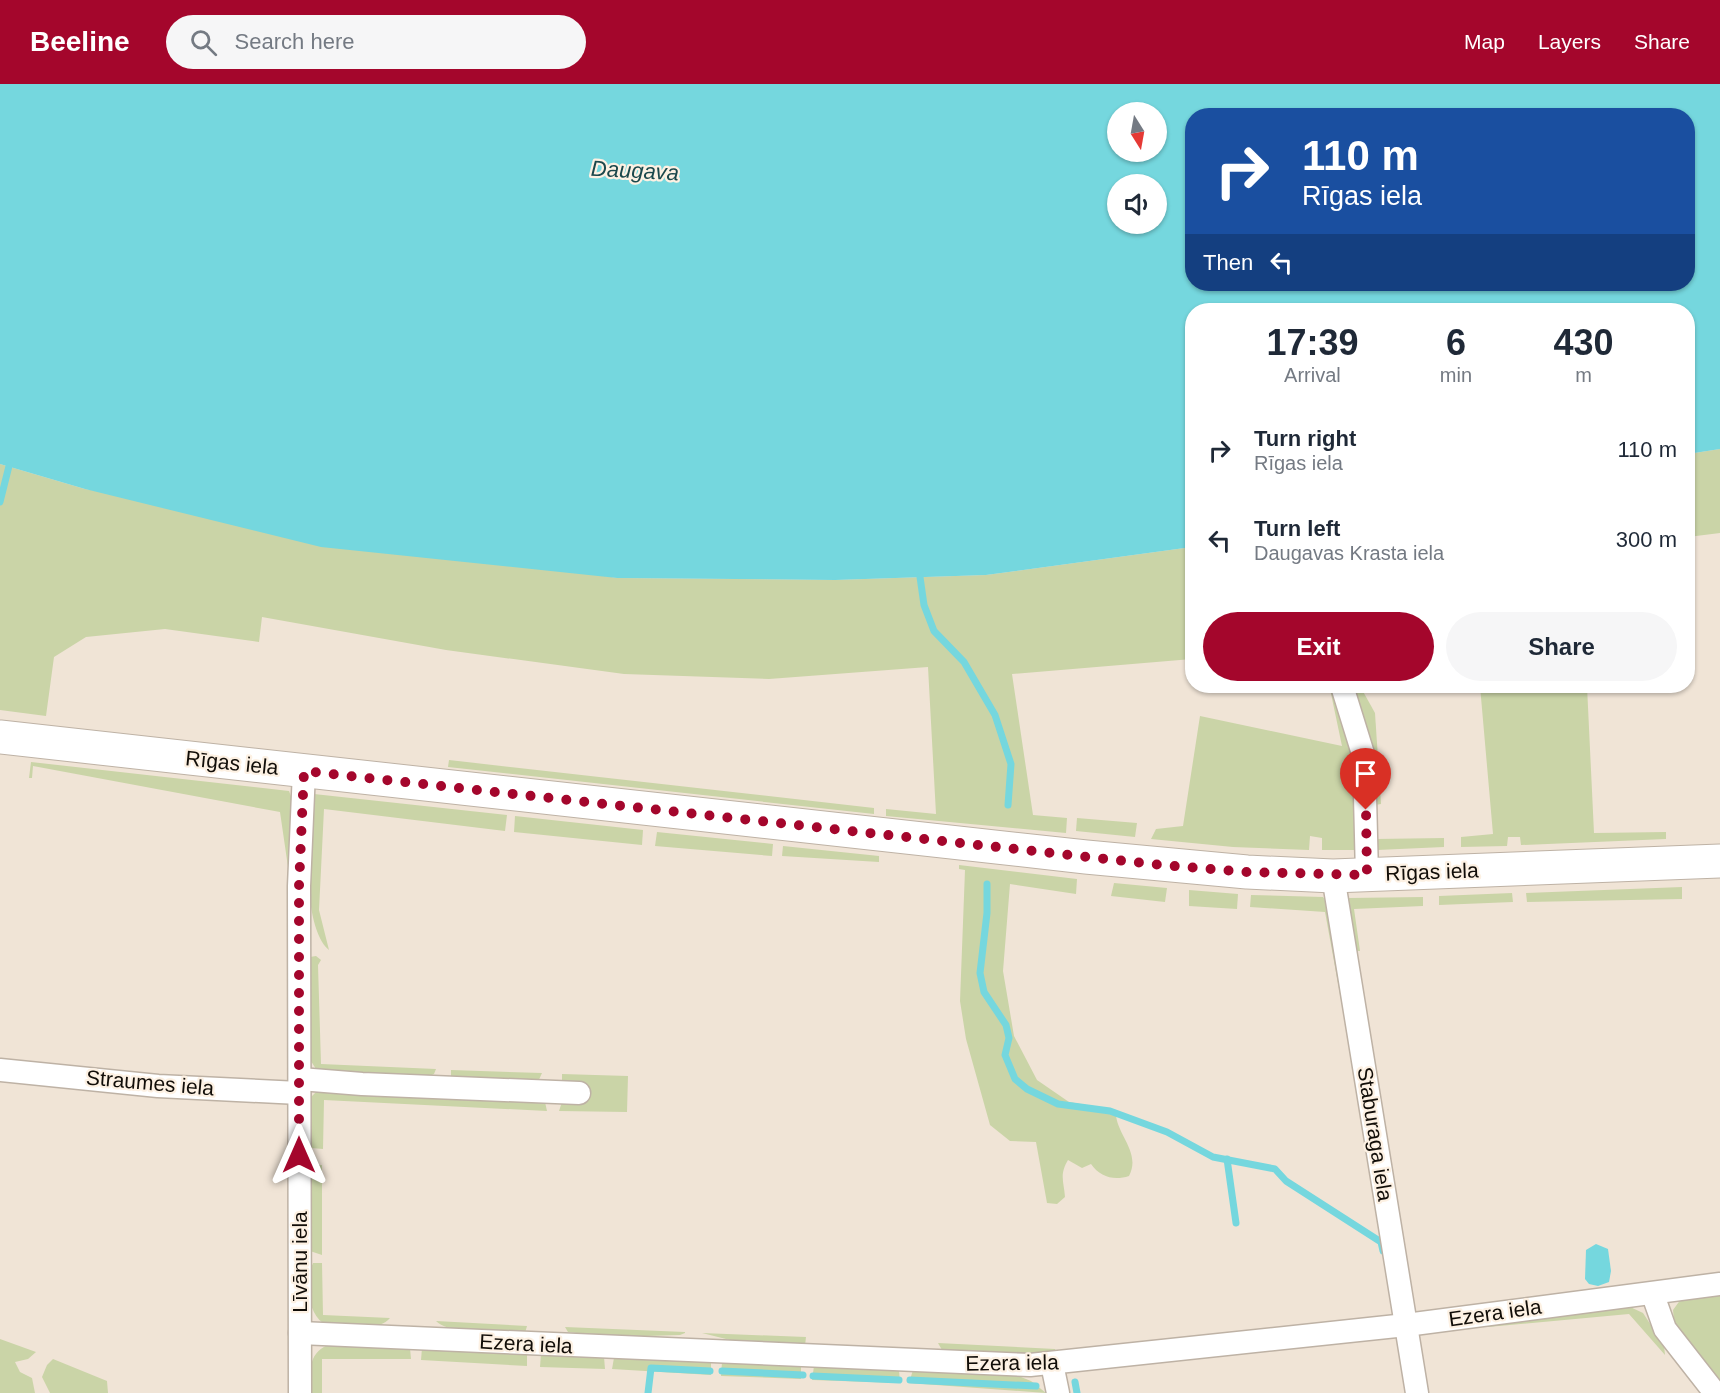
<!DOCTYPE html>
<html lang="en">
<head>
<meta charset="utf-8">
<style>
	body { margin:0; font-family:Helvetica,sans-serif; background:#f6f6f7; color:#1f2937; height:100vh; display:flex; flex-direction:column; font-size:22px; white-space:nowrap }
	* { box-sizing:border-box; margin:0 }
	p { font-size:20px; color:#747a83 }
	.icon { flex:none; width:33px; height:33px; fill:none; stroke:currentColor; stroke-width:2; stroke-linecap:round; stroke-linejoin:round }
	.map { position:relative; flex:1; overflow:hidden }
	.details { position:absolute; left:1185px; top:219px; width:510px; height:390px; display:flex; flex-direction:column; background:#fff; border-radius:24px; box-shadow:0 2px 4px #0004 }
	.details>* { flex:none }
	.top-card { position:absolute; left:1185px; top:24px; width:510px; height:183px; border-radius:24px; box-shadow:0 2px 4px #0004; background:#1a4fa0; color:#fff; overflow:hidden }
	.needle { width:39px; rotate:169deg }
	.controls { position:absolute; left:1107px; top:18px; display:grid; gap:12px }
	.controls a { display:grid; place-items:center; width:60px; height:60px; border-radius:50%; background:#fff; box-shadow:0 2px 4px #0004; font-size:30px }
	.pin { position:absolute; display:grid; place-items:center; width:51px; height:51px; color:#fff; margin:-62px -26px; border-radius:50% 50% 50% 0; rotate:-45deg; box-shadow:0 0 6px #0007 }
	.pin .icon { rotate:45deg }
	.me { position:absolute; width:66px; margin:-33px; rotate:0deg; stroke-linejoin:round; filter:drop-shadow(0 0 4px #0008) }
	.turn { display:flex; align-items:center; gap:21px; height:126px; padding:0 18px; font-size:27px }
	.turn .icon { width:78px; height:78px; stroke-width:2.5 }
	.turn b { display:block; font-size:42px; line-height:51px }
	.then { display:flex; align-items:center; height:57px; padding:0 18px; background:#0003; gap:12px; font-size:22px }
	.eta { display:flex; justify-content:space-evenly; align-items:center; height:102px; text-align:center }
	.eta b { font-size:36px; font-weight:800; line-height:42px }
	.button { display:flex; gap:12px; margin-top:auto; padding:12px 18px }
	.button a { flex:1; height:69px; border-radius:36px; background:#a4062c; color:#fff; font-size:24px; font-weight:800; line-height:69px; text-align:center }
	.button a+a { background:#f6f6f7; color:#1f2937 }
	ul { padding:0; list-style:none }
	li { display:flex; align-items:center; gap:18px; height:90px; padding:0 18px }
	li div { flex:1 }
	li b { display:block; font-size:22px }
	li em { font-style:normal }
	header { display:flex; align-items:center; gap:36px; box-sizing:border-box; height:84px; padding:0 30px; background:#a4062c; color:#fff }
	header strong { font-size:28px }
	nav { display:flex; gap:33px; margin-inline-start:auto; font-size:21px }
	.search { width:420px; height:54px; background:#f6f6f7; display:flex; align-items:center; gap:15px; box-sizing:border-box; padding:0 21px; border-radius:33px; color:#747a83; font-size:22px }
	.map>svg:first-child { display:block }
	.green { fill:#cad4a7 }
	.water { fill:#75d7de; fill-rule:evenodd }
	.lines { fill:none; stroke-linecap:round; stroke-linejoin:round }
	.stream { stroke:#75d7de; stroke-width:7 }
	.street-casing { stroke:#beb2a5; stroke-width:25 }
	.secondary-casing { stroke:#beb2a5; stroke-width:35 }
	.street { stroke:#fff; stroke-width:22 }
	.secondary { stroke:#fff; stroke-width:33 }
	.route { stroke:#a4062c; stroke-width:10; stroke-dasharray:0 18 }
	.labels { text-anchor:middle; stroke-width:4.5; stroke-linejoin:round; paint-order:stroke }
	.street-label { font-size:21px; fill:#110d08; stroke:#fdf1e3 }
	.water-label { font-size:22px; font-style:italic; fill:#1b484c; stroke:#fdf1e3 }
</style>
</head>
<body>
<header>
<strong>Beeline</strong>
<div class="search"><svg class="icon" aria-label="search" viewBox="0 0 24 24"><circle cx="10" cy="10" r="6"/><path d="M15 15l6 6"/></svg>Search here</div>
<nav><a>Map</a><a>Layers</a><a>Share</a></nav>
</header>
<div class="map">
<svg width="1720" height="1309" viewBox="0 0 1720 1309">
	<rect width="100%" height="100%" fill="#f0e4d6"/>
	<g class="green">
		<path d="M1720,365V449L1688,453V370Z"/>
		<path d="M0,380L85,405L617,494L835,496L986,491L1192,463V575L1012,590L1033,731L1067,734L1066,749L886,732V725L936,730L928,583L769,595L624,590L446,566L262,533L259,558L165,545L86,553L54,573L46,632L0,626Z"/>
		<path d="M1353,602H1360L1375,629L1381,720L1375,721Z"/>
		<path d="M1480,602H1587L1594,749L1666,748V755L1521,761L1520,753H1508L1507,762L1461,763V753L1493,750Z"/>
		<path d="M1330,605L1336,606L1354,653L1355,766H1322V754L1310,752L1309,766L1233,763L1151,755L1156,745L1183,742L1200,632L1342,662Z"/>
		<path d="M449,676L874,724V730L448,683Z"/>
		<path d="M31,678L289,707L292,715L288,835V783L280,728L33,682L32,694H29Z"/>
		<path d="M314,710L507,731L505,747L324,725L319,826L329,866C301,842 307,744 314,710Z"/>
		<path d="M515,732L643,746L642,761L514,748Z"/>
		<path d="M1077,734L1137,739L1135,753L1076,747Z"/>
		<path d="M657,748L773,760L772,772L655,762Z"/>
		<path d="M1444,754V763L1377,766L1375,755Z"/>
		<path d="M783,762L879,772V778L782,772Z"/>
		<path d="M959,781L1077,795L1076,810L1010,800L1003,887L1014,952L1037,996L1069,1018L1116,1026C1114,1049 1142,1067 1129,1092C1114,1097 1100,1093 1091,1080L1082,1084L1068,1076C1059,1091 1064,1098 1065,1113L1057,1120L1047,1119L1036,1058L1010,1057L990,1041L966,955L960,917L965,786L959,785Z"/>
		<path d="M1114,799L1167,804L1165,818L1111,812Z"/>
		<path d="M1682,803V815L1527,818L1526,809Z"/>
		<path d="M1189,806L1238,810L1237,825L1189,822Z"/>
		<path d="M1512,809L1513,818L1439,821V812Z"/>
		<path d="M1251,811L1323,813L1327,819L1358,1009L1325,828L1250,823Z"/>
		<path d="M1423,813V822L1354,825L1360,867H1352L1349,814Z"/>
		<path d="M316,872L321,876L318,881L321,980L436,985L434,990L423,995L316,985L309,974V878L310,873Z"/>
		<path d="M451,986L542,989L537,1000L451,993Z"/>
		<path d="M562,990L628,992L627,1028L559,1027L562,1018Z"/>
		<path d="M318,1006L545,1018L547,1027L324,1016L323,1065L311,1064V1013Z"/>
		<path d="M310,1081H322V1171L310,1167Z"/>
		<path d="M313,1179H322L323,1231L390,1234C378,1249 341,1240 323,1239C307,1228 305,1196 313,1179Z"/>
		<path d="M1720,1208V1299C1703,1279 1674,1254 1673,1226L1681,1215Z"/>
		<path d="M1626,1221L1643,1229L1664,1261L1665,1271L1629,1230L1488,1243L1486,1236Z"/>
		<path d="M436,1237L527,1242L525,1249C503,1248 451,1252 436,1237Z"/>
		<path d="M565,1243L685,1248V1249L680,1251L613,1253L568,1248Z"/>
		<path d="M702,1249L806,1253L805,1262L758,1263Z"/>
		<path d="M0,1255L36,1268L28,1275L15,1278L20,1288L32,1294L35,1309H0Z"/>
		<path d="M938,1259L1055,1265L1056,1268L1054,1271L942,1266Z"/>
		<path d="M328,1261L410,1264L411,1275H322V1309H311C310,1289 307,1270 328,1261Z"/>
		<path d="M422,1264L527,1269V1282L421,1276Z"/>
		<path d="M541,1270L604,1273L605,1285L540,1283Z"/>
		<path d="M614,1274L711,1278V1291L612,1285Z"/>
		<path d="M53,1275L107,1297L108,1309H50L42,1293L47,1281Z"/>
		<path d="M722,1278L801,1282V1295L721,1292Z"/>
		<path d="M814,1282L899,1286L900,1299L812,1296Z"/>
		<path d="M913,1286L1016,1291L1031,1297L1046,1309L909,1299Z"/>
	</g>
	<g class="water">
		<path d="M0,0H1720V365L1688,370V226H1192V463L986,491L835,496L617,494L321,463L85,405L0,380ZM1118,28H1156V68H1118ZM1192,32H1688V200H1192ZM1118,100H1156V140H1118Z"/>
		<path d="M1596,1160L1608,1165L1611,1187L1609,1198L1598,1202L1589,1200L1585,1195L1586,1166Z"/>
	</g>
	<g class="lines">
		<g class="stream">
			<path d="M0,418L9,382"/>
			<path d="M920,493L924,521L934,547L964,578L995,631L1011,680L1008,721"/>
			<path d="M987,800V829L980,889L984,908L1006,941L1009,954L1005,971L1015,995L1027,1005L1058,1020L1110,1027L1167,1048L1213,1073L1275,1085L1286,1097L1381,1158L1383,1167"/>
			<path d="M1227,1075L1236,1139"/>
			<path d="M722,1287L803,1291"/>
			<path d="M813,1292L899,1296"/>
			<path d="M910,1296L1036,1302"/>
			<path d="M1075,1298L1077,1309"/>
			<path d="M648,1309L651,1284L710,1287"/>
		</g>
		<defs>
			<g id="street">
				<path d="M1342,602L1364,673L1367,791"/>
				<path d="M1333,792L1417,1309"/>
				<path d="M0,986L158,1002L299,1009"/>
				<path d="M300,995L362,1000L579,1009"/>
				<path d="M1653,1211L1665,1245L1715,1309"/>
				<path d="M300,1249L1030,1281L1406,1241L1720,1200"/>
				<path d="M1052,1280L1058,1309"/>
				<path d="M300,1309L299,802L304,687"/>
			</g>
			<path id="secondary" d="M0,653L1086,773L1247,788L1333,792L1720,777"/>
		</defs>
		<use href="#street" class="street-casing"/>
		<use href="#secondary" class="secondary-casing"/>
		<use href="#street" class="street"/>
		<use href="#secondary" class="secondary"/>
	</g>
	<g class="lines">
		<path class="route" d="M299,1071V802L304,687L1161,781L1247,788L1367,791L1366,726"/>
	</g>
	<g class="labels">
		<g class="street-label">
			<text transform="translate(232 679) rotate(6)" y="7">Rīgas iela</text>
			<text transform="translate(1432 788) rotate(-2)" y="7">Rīgas iela</text>
			<text transform="translate(150 999) rotate(5)" y="7">Straumes iela</text>
			<text transform="translate(1375 1050) rotate(81)" y="7">Staburaga iela</text>
			<text transform="translate(300 1178) rotate(-90)" y="7">Līvānu iela</text>
			<text transform="translate(1495 1229) rotate(-8)" y="7">Ezera iela</text>
			<text transform="translate(526 1260) rotate(3)" y="7">Ezera iela</text>
			<text transform="translate(1012 1279) rotate(-1)" y="7">Ezera iela</text>
		</g>
		<g class="water-label">
			<text transform="translate(635 86) rotate(3)" y="8">Daugava</text>
		</g>
	</g>
</svg>
<div class="controls">
<a><svg class="needle" viewBox="-14 -14 28 28"><path d="M0-13l5 13h-10z" fill="#e53935"/><path d="M0 13l5-13h-10z" fill="#747a83"/></svg></a>
<a><svg class="icon" aria-label="sound" viewBox="0 0 24 24"><path d="M4 9h4l5-4v14l-5-4H4zM17 9q2 3 0 6"/></svg></a>
</div>
<div class="pin" style="left:1366px;top:726px;background:#d93025"><svg class="icon" aria-label="arrive" viewBox="0 0 24 24"><path d="M6 21V4h12l-3 4 3 4H6"/></svg></div>
<svg class="me" style="left:299px;top:1071px" viewBox="-20 -20 40 40"><path d="M0-17L14 15 0 8-14 15z" fill="#a4062c" stroke="#fff" stroke-width="4"/></svg>
<div class="top-card">
<div class="turn"><svg class="icon" aria-label="right" viewBox="0 0 24 24"><path d="M7 20v-9h11M14 6l5 5-5 5"/></svg><div><b>110 m</b>Rīgas iela</div></div>
<div class="then">Then<svg class="icon" aria-label="left" viewBox="0 0 24 24"><path d="M17 20v-9H6M10 6l-5 5 5 5"/></svg></div>
</div>
<section class="details">
<div class="eta">
<div><b>17:39</b><p>Arrival</p></div>
<div><b>6</b><p>min</p></div>
<div><b>430</b><p>m</p></div>
</div>
<ul>
<li><svg class="icon" aria-label="right" viewBox="0 0 24 24"><path d="M7 20v-9h11M14 6l5 5-5 5"/></svg><div><b>Turn right</b><p>Rīgas iela</p></div><em>110 m</em></li>
<li><svg class="icon" aria-label="left" viewBox="0 0 24 24"><path d="M17 20v-9H6M10 6l-5 5 5 5"/></svg><div><b>Turn left</b><p>Daugavas Krasta iela</p></div><em>300 m</em></li>
</ul>
<div class="button"><a>Exit</a><a>Share</a></div>
</section>
</div>
</body>
</html>
